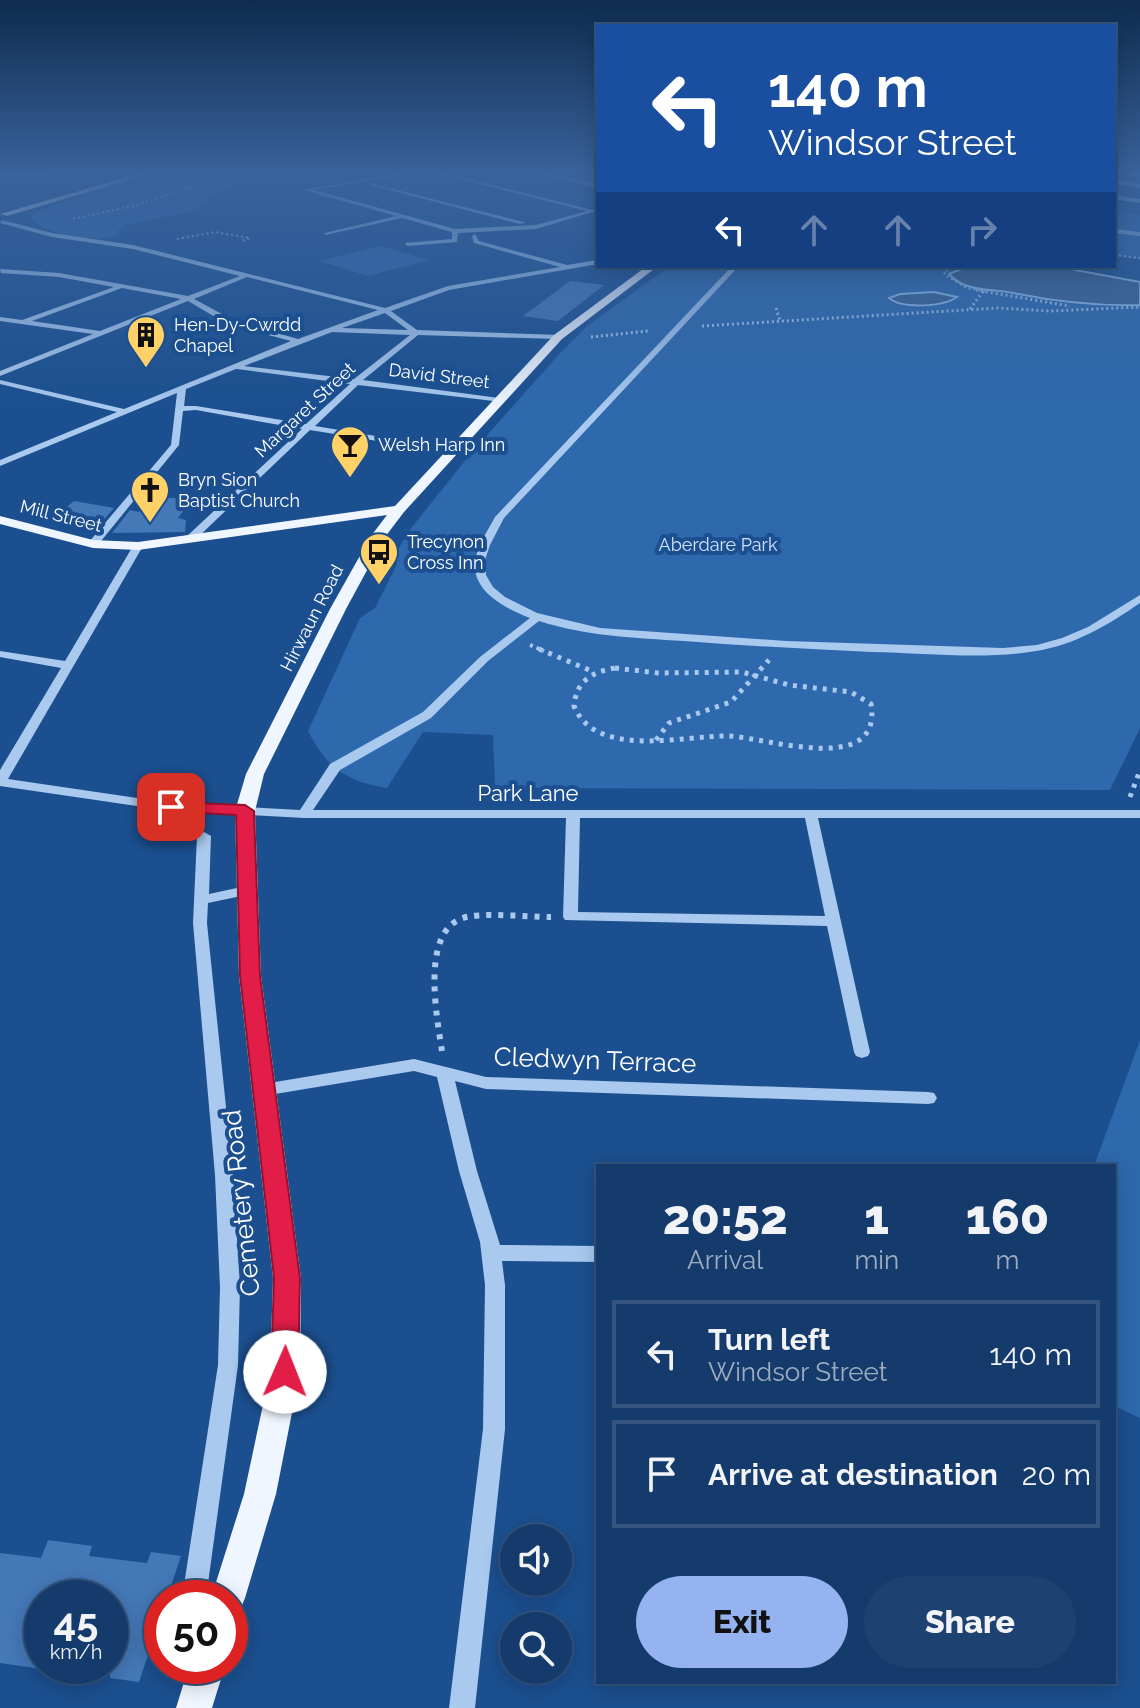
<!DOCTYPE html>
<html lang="en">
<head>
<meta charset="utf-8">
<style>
	body { margin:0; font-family:Raleway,sans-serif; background:#1d4271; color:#f1f3f6; height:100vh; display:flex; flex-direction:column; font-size:30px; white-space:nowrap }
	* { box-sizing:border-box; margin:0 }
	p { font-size:26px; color:#9dadc1 }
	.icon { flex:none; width:44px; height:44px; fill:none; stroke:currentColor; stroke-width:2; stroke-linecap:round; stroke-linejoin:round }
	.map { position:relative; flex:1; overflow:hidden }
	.panel { position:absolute; left:596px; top:1164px; width:520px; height:520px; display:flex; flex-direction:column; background:#143b6b; border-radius:0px; box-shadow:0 4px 20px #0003,0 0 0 2px #33557e }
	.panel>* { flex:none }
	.banner { position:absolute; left:596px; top:24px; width:520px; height:244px; border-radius:0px; box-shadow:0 4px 20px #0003,0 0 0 2px #33557e; background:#1a4fa0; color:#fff; overflow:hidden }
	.fabs { position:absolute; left:500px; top:1524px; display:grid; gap:16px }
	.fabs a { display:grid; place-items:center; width:72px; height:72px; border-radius:50%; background:#143b6b; box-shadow:0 4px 20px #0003,0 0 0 2px #33557e; font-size:40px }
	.speed { position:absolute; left:24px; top:1580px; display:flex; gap:16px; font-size:40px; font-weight:700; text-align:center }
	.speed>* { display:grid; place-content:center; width:104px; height:104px; border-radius:50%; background:#143b6b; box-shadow:0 4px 20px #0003,0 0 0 2px #33557e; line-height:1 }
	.speed small { font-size:20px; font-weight:400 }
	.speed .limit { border:12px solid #d22; background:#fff; color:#111 }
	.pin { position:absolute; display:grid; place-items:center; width:68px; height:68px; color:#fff; margin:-34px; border-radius:16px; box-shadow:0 4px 12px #0006 }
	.me { position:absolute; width:88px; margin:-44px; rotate:1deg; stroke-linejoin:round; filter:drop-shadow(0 0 6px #0008) }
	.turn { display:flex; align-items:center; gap:28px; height:168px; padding:0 40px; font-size:36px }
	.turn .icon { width:104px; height:104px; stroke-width:2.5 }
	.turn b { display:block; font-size:56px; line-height:68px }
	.lanes { display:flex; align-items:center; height:76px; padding:0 40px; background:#0003; justify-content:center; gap:40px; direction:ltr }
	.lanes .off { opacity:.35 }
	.eta { display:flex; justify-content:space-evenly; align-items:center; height:136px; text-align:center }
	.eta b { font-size:48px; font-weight:800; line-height:56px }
	.button { display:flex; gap:16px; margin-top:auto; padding:16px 40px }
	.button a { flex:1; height:92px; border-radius:48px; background:#95b2f1; color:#111; font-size:32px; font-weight:800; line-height:92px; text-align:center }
	.button a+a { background:#1d4271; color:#f1f3f6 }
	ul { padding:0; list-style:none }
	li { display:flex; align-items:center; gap:24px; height:108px; margin:0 16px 12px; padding:0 24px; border:4px solid #33557e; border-radius:0px }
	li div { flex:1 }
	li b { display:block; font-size:30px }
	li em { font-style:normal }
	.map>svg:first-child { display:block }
	.green { fill:#2e69ad; fill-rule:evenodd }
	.water { fill:#3c6290; stroke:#9cc4f0; stroke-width:2 }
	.building { fill:#4478b7 }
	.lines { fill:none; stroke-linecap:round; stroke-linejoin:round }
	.path-far4 { stroke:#a9c9ee; stroke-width:2; stroke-dasharray:2 3; stroke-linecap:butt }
	.path-far3 { stroke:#a9c9ee; stroke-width:3; stroke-dasharray:2 3; stroke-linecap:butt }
	.path-far2 { stroke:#a9c9ee; stroke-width:4; stroke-dasharray:3 4; stroke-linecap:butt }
	.path-far1 { stroke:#a9c9ee; stroke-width:5; stroke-dasharray:4 6; stroke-linecap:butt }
	.path { stroke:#a9c9ee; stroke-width:6; stroke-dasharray:5 7; stroke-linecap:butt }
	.minor { fill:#a9c9ee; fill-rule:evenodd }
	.major { fill:#f0f6ff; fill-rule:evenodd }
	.route { fill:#e11d48; stroke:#92132f; stroke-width:2 }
	.labels { text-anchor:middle; stroke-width:8; stroke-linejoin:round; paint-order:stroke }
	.far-poi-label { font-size:18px; fill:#fff; stroke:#1b4f8f; text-anchor:start }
	.far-street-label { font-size:18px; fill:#fff; stroke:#1b4f8f }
	.far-park-label { font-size:18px; fill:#cfe3fa; stroke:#1b4f8f }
	.street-label { font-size:22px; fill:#fff; stroke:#1b4f8f }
	.near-street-label { font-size:26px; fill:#fff; stroke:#1b4f8f }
</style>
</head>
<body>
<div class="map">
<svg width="1140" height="1708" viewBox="0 0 1140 1708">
	<rect width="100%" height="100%" fill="#1b4f8f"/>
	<g class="green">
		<path d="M173,171H302L248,180L214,195L192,211L125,225L118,231V235C94,243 52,236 31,220L33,214L51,206Z"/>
		<path d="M1114,211L1140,215V259L1114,256Z"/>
		<path d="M380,246L429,260L368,276L319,261Z"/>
		<path d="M670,266H969L950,273L1053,302L1140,305V728L1110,790L495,788L493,735L423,732L387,788C347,782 326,767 308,731L360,618L375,608L397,564L395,555L408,532L472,452L561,352L587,326ZM936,292L957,297L946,302L893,301L900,294Z"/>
		<path d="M1140,1040V1418L1114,1406V1166H1094Z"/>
	</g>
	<g class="water">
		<path d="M969,266H1076L1075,270L1140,282V305C1096,306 1057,302 1014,293C993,289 964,292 949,274Z"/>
		<path d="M934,292L957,297C943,307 902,309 889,298L900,294Z"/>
	</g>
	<g class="building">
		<path d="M570,281L604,285L558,321L523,316Z"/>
		<path d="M149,497L192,499L178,518L186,520L185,532L112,533L130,510L139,512Z"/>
		<path d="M74,501L114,508L93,532L50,521Z"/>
		<path d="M48,1540L92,1546L89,1556L147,1563L151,1552L181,1556L167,1598H162V1613L139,1682L110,1678V1598H42V1669L0,1663V1553L41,1558Z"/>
	</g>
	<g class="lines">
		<g class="path-far4">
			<path d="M73,219L137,205L210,180L266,171"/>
			<path d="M177,239L215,232L250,238L242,241"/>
			<path d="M1114,255L1140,258"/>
			<path d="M962,266L944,271L945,275L967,288L988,292"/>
		</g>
		<g class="path-far3">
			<path d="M976,290L1070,306"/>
			<path d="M776,308L780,321"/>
			<path d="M970,309L984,290"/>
			<path d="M702,326L997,308L1050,311L1140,307"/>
			<path d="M591,337L648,331"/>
		</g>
		<path class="path-far2" d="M530,645L544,651"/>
		<g class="path-far1">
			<path d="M539,649L594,672"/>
			<path d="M615,668L658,673L742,672L789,685L851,692L871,704C883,778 765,737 728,736C685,735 596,760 574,706C576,681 592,672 615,668Z"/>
			<path d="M656,740L669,723L731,702L769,660"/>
			<path d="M1130,797L1140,770"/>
		</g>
		<path class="path" d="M442,1051C437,1018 420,932 463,918C479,912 531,917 551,917"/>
		<g class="minor">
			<path d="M0,171L39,173L66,171L39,177L0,175Z"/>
			<path d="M415,171H426L314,190L455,229L536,225L587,211L428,171H436L596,211L536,229L458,233L457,242L407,246L405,243L452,239V232L402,218L325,235V233L396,216L304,190Z"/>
			<path d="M525,171H534L598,184V188Z"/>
			<path d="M1114,171L1140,173V177L1114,173Z"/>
			<path d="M1114,179L1140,184V188L1114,183Z"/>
			<path d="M370,183L524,222L525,223L520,224L370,185Z"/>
			<path d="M1114,195L1140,199V203L1114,199Z"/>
			<path d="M2,220L52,233L133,245L385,308L448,286L560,267L474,243L472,236L475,234L479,241L567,265L598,260V264L449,290L391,311L417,330L561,335V339H558L418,335L363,380L499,398L503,400L502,402L358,385L315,426L454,449L458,452L457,454L310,430L194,541L190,542L185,539L186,537L302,429L196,410L183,411L179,445L97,546L93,547L88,544L89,542L171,445L177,393L0,466V460L117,412L0,384V380L124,409L291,341L227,324L188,301L0,376V371L93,334L0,321V317L22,320L114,287L59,277L1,273L0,269L59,273L188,296L240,276L133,249L52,237L0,223ZM247,277L378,310L298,339L233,320L194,299ZM122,288L181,299L100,331L32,321ZM385,313L408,330L342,328ZM332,332L410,335L354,379L244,366ZM236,369H237L350,384L306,424L196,406H184L186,389Z"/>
			<path d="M1114,229L1140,232V236L1114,233Z"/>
			<path d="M732,266H739L504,518L490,545L485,560L486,575L493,587L505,597L537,613L600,628L786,641L1003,648L1037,645L1062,638L1088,627L1140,595V603C1108,625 1075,645 1036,651C983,660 926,653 872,652C809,649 746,646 684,641C635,638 586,636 539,621L488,661L431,718L340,770L313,810H1140V818H818L870,1052L868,1056L862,1058L856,1056L854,1052L827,926L565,920L563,917L566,818H304L171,811L0,786V770L61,668L0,657V651L65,661L133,546L138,543L143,546L8,779L171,803L300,810L330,764L423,712L480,657L530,618C505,608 468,590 476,557C479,543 488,530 495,517ZM580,818H805L825,916L578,912Z"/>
			<path d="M204,832L211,836L209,894L246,886L253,891L251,894L208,903L207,923L233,1175L240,1287L238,1365L206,1598H182L218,1365L220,1287L215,1175L193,923L197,836Z"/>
			<path d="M414,1059L486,1077L928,1092L934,1093L937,1098L934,1103L928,1104L486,1089L455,1081L477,1171L500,1245L598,1246V1262L502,1261L505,1285V1429L475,1708H449L483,1429L485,1285L480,1242L459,1171L437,1077L414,1071L263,1096L257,1095L254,1090L257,1085L263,1084Z"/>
		</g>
		<g class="major">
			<path d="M148,171H159L7,216L0,214Z"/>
			<path d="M647,266H658L562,339L404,512L385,537L346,609L264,774L255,811L261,976L301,1278L300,1372L276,1494L245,1598L240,1610L230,1614V1598H211L244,1494L270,1372L273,1278L239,976L235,811L246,774L330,609L371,536L387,515L138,550L93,548L0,524V516L93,540L138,542L395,506L554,335Z"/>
			<path d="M189,1666H225L212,1708H176Z"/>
		</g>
	</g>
	<linearGradient id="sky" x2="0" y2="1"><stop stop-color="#0f2b4f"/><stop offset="0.42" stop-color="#39639b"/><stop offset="1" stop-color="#39639b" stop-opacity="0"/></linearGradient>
	<rect width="1140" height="410" fill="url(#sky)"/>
	<path class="route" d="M171,802L245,805L254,811L260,976L300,1278L298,1372L294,1380L285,1384L275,1380L271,1372L274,1278L240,976L236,815L165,811L162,807Z"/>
	<defs>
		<symbol id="building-pin" viewBox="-11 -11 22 30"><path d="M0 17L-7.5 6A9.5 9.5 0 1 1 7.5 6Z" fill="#ffd166" stroke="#1b4f8f"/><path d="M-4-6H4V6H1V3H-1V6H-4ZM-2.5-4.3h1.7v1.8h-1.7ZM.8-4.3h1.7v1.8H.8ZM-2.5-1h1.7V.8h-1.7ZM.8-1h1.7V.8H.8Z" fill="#111"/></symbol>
		<symbol id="bar-pin" viewBox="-11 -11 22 30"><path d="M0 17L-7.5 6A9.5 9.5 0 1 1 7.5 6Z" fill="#ffd166" stroke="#1b4f8f"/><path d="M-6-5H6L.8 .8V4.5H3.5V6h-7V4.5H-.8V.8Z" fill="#111"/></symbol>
		<symbol id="church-pin" viewBox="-11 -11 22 30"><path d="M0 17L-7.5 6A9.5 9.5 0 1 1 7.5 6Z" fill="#ffd166" stroke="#1b4f8f"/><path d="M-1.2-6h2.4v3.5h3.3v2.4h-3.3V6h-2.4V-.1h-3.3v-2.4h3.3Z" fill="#111"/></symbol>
		<symbol id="bus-pin" viewBox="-11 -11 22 30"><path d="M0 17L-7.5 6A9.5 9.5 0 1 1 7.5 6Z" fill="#ffd166" stroke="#1b4f8f"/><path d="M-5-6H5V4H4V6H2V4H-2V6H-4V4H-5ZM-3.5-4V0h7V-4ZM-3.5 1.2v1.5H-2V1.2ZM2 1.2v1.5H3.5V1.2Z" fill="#111"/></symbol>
	</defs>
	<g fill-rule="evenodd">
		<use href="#building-pin" x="124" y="313" width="44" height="60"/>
		<use href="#bar-pin" x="328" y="423" width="44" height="60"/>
		<use href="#church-pin" x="128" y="468" width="44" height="60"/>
		<use href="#bus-pin" x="357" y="530" width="44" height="60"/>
	</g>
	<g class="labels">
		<g class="far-poi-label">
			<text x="174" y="331">Hen-Dy-Cwrdd<tspan x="174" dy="21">Chapel</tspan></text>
			<text x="378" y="451">Welsh Harp Inn</text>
			<text x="178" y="486">Bryn Sion<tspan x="178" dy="21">Baptist Church</tspan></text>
			<text x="407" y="548">Trecynon<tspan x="407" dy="21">Cross Inn</tspan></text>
		</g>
		<g class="far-street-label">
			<text transform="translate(439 376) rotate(7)" y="6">David Street</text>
			<text transform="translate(305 410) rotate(-43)" y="6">Margaret Street</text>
			<text transform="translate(61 516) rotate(14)" y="6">Mill Street</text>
			<text transform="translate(312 618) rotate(-63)" y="6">Hirwaun Road</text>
		</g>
		<g class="far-park-label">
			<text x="718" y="551">Aberdare Park</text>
		</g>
		<g class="street-label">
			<text x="528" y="801">Park Lane</text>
		</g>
		<g class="near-street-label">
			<text transform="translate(595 1060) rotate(2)" y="9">Cledwyn Terrace</text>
			<text transform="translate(241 1203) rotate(-96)" y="9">Cemetery Road</text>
		</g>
	</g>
</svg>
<div class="fabs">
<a><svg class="icon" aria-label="sound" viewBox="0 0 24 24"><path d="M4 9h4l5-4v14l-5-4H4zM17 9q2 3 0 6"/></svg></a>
<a><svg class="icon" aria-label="search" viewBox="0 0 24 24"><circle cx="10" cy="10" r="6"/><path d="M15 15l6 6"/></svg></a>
</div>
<div class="speed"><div>45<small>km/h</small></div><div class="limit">50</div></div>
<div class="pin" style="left:171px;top:807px;background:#d93025"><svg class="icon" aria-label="arrive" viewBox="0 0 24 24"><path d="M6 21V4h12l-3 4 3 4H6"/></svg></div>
<svg class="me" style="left:285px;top:1372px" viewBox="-20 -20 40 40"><circle r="19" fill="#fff"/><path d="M0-13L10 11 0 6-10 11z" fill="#e11d48"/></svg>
<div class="banner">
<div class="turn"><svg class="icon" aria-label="left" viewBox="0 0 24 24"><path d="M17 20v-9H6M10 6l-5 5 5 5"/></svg><div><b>140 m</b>Windsor Street</div></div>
<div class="lanes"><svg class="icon" aria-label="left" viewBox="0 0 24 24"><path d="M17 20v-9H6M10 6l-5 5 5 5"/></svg><svg class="icon off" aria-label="ahead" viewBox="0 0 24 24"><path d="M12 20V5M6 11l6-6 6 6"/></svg><svg class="icon off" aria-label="ahead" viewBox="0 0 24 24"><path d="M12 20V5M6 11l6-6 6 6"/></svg><svg class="icon off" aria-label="right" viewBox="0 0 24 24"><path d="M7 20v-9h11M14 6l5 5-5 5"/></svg></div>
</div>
<section class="panel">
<div class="eta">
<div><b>20:52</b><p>Arrival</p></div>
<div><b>1</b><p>min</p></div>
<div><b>160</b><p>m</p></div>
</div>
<ul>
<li><svg class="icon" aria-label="left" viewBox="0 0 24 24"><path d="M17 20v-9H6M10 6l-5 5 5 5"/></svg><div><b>Turn left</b><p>Windsor Street</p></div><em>140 m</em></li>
<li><svg class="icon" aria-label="arrive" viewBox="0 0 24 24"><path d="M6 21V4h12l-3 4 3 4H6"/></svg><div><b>Arrive at destination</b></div><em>20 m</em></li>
</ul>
<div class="button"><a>Exit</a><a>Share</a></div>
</section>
</div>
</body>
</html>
